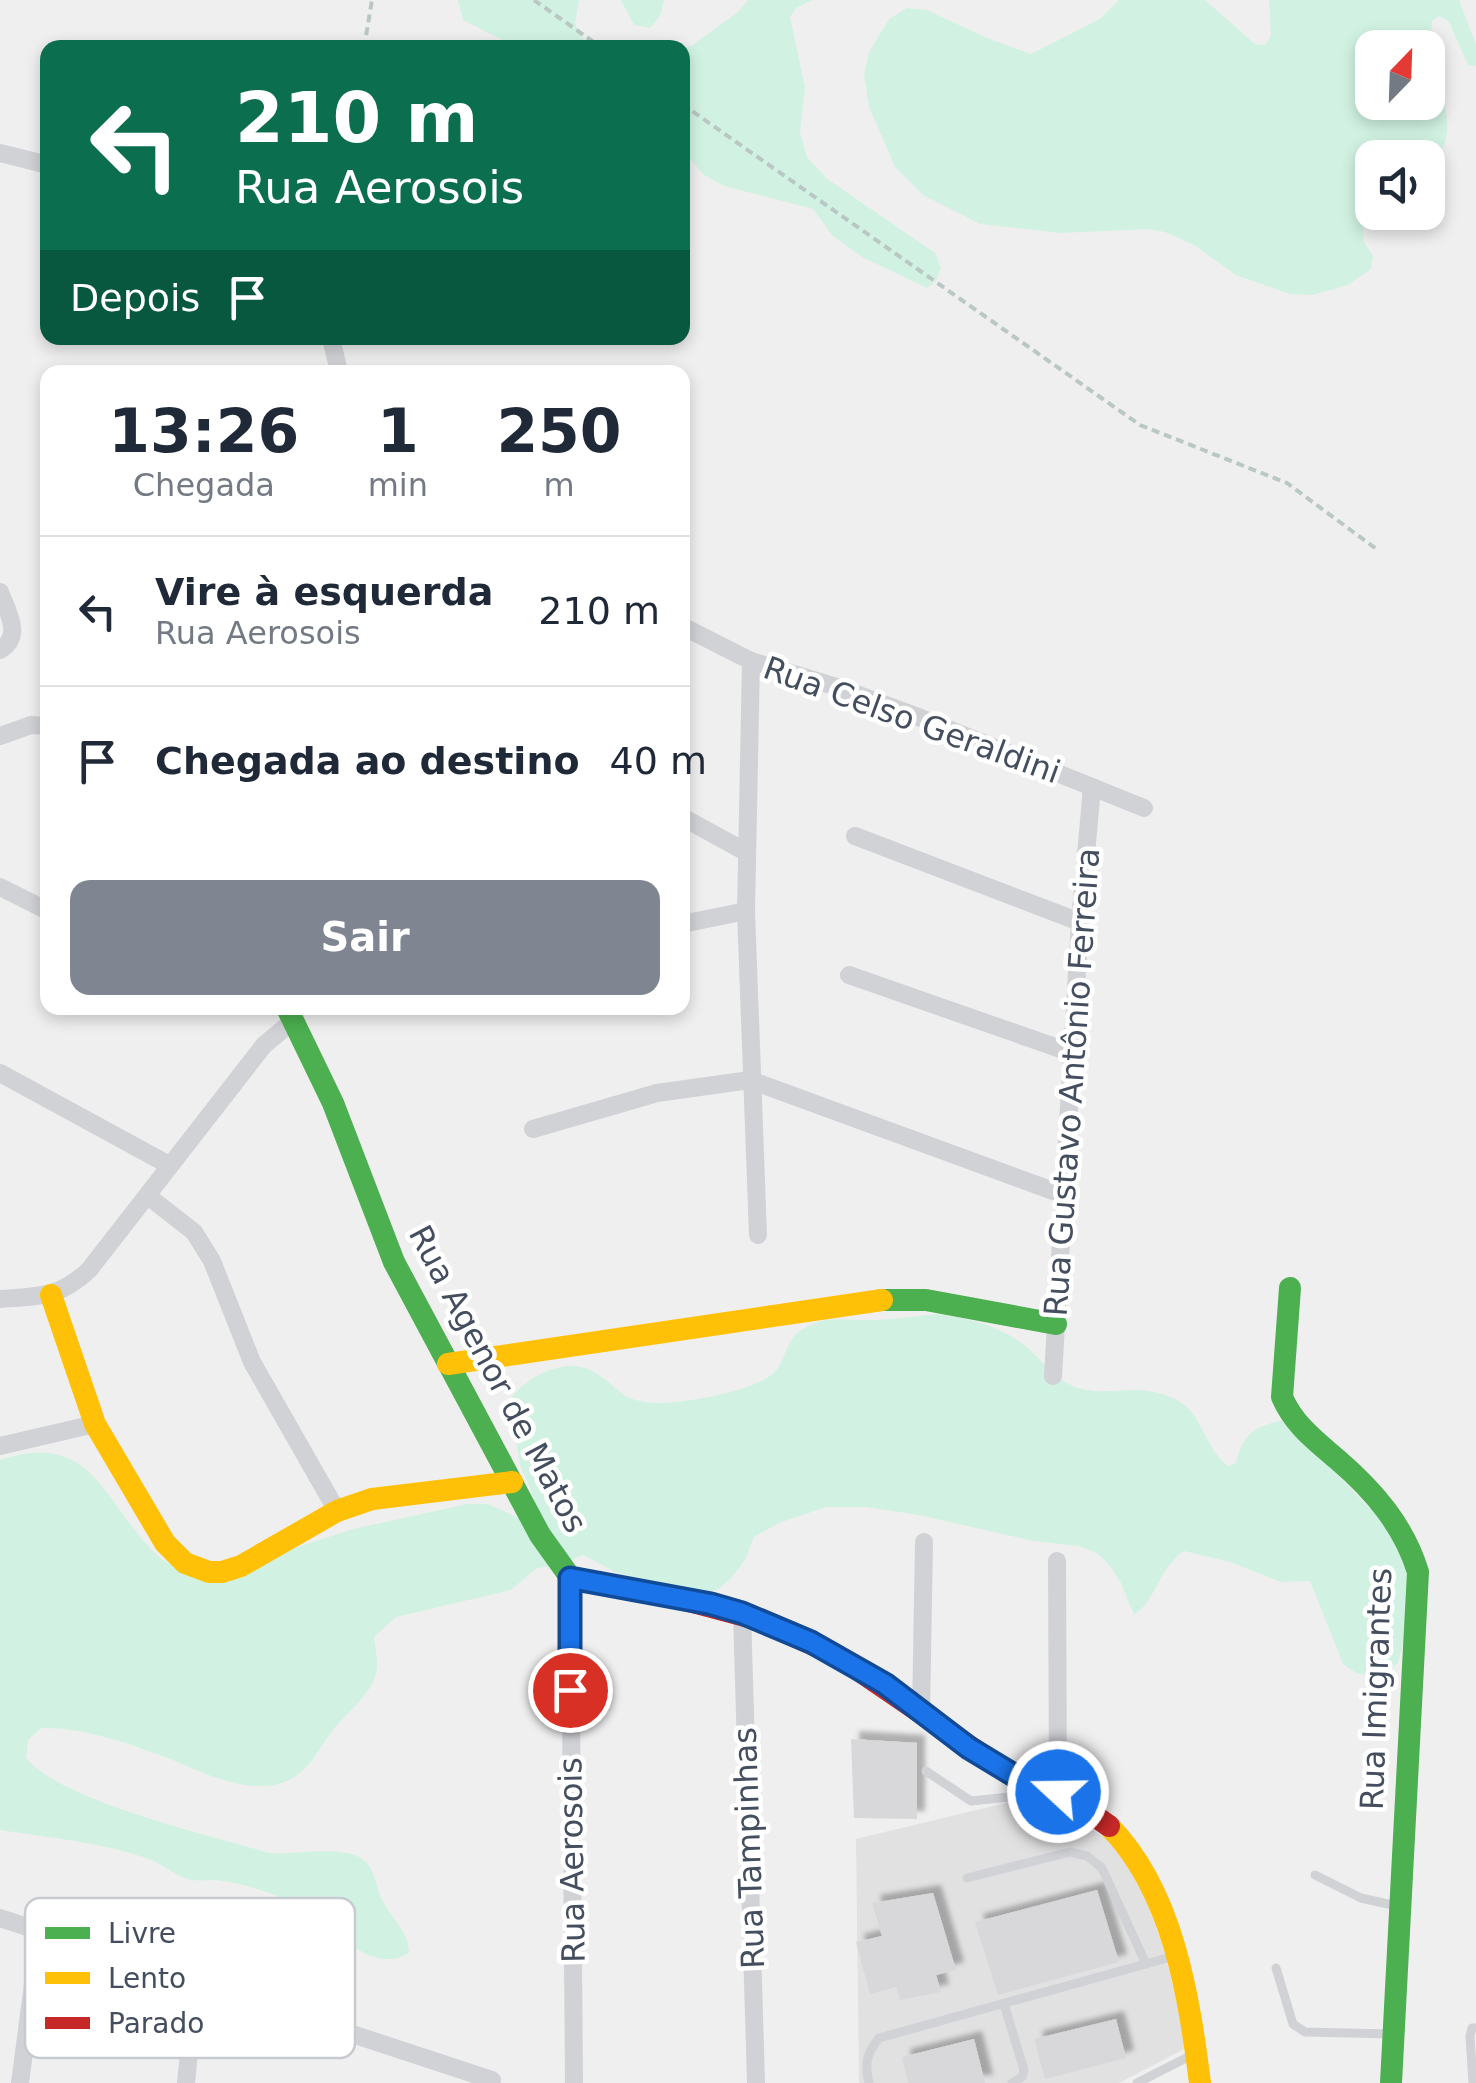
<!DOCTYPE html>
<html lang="pt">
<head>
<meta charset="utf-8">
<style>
	body { margin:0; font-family:"DejaVu Sans",sans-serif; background:#f2f2f3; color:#1f2937; height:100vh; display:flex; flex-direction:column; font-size:38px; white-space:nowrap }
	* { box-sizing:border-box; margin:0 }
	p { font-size:32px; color:#747a83 }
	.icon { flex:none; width:55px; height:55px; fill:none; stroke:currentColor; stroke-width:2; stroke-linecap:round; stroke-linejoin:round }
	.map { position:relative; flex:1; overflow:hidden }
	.side { position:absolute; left:40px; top:365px; width:650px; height:650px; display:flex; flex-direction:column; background:#fff; border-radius:20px; box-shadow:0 5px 15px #0003 }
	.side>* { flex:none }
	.banner { position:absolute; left:40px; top:40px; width:650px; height:305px; border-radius:20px; box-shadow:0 5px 15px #0003; background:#0b6e4f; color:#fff; overflow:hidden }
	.needle { width:65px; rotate:23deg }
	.buttons { position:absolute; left:1355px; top:30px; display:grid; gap:20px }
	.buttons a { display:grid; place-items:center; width:90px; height:90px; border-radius:20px; background:#fff; box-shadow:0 5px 15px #0003; font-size:50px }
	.pin { position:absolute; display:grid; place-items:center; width:85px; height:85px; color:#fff; margin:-42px; border:5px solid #fff; border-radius:50%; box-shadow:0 2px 10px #0007 }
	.me { position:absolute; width:110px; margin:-55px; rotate:291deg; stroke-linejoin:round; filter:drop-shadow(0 0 8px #0008) }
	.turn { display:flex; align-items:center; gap:35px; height:210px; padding:0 30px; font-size:45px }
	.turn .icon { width:130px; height:130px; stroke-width:2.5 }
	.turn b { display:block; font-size:70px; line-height:85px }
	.then { display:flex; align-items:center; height:95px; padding:0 30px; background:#0003; gap:20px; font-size:38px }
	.eta { display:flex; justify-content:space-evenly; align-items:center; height:170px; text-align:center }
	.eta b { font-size:60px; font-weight:800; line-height:70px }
	.primary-button { display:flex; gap:20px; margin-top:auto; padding:20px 30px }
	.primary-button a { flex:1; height:115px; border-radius:20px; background:#808691; color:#fff; font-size:40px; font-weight:800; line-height:115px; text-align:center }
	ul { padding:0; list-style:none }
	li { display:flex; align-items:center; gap:30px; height:150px; padding:0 30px; border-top:2px solid #e0e1e3 }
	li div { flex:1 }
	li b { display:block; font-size:38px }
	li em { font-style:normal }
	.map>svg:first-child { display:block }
	.education { fill:#e1e1e2 }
	.green { fill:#d1f2e2; fill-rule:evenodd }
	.building { fill:#d8d8db; filter:url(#shadow) }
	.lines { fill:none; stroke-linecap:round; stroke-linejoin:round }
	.path { stroke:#b9c7c5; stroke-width:4; stroke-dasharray:8 5; stroke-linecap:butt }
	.lane { stroke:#d0d2d6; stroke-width:9 }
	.street { stroke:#d0d2d6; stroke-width:18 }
	.fast { stroke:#4caf50; stroke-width:22 }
	.slow { stroke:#ffc107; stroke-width:22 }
	.jam { stroke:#c62828; stroke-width:22 }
	.route-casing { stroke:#114b97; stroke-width:25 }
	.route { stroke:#1a73e8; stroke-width:18 }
	.labels { text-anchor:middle; stroke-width:9; stroke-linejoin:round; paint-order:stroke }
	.street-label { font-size:32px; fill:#444e5e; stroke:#fff }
	.key { fill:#fff; stroke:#c7cacf; stroke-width:2.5 }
	.key-label { font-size:28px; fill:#444e5e }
</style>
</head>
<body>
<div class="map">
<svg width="1476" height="2083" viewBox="0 0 1476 2083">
	<defs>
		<filter id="shadow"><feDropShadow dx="8" dy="-8" stdDeviation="2.5" flood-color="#0004"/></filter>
	</defs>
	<rect width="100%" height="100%" fill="#f0efef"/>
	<path class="education" d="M1035,1796L1119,1846L1143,1891L1164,1950L1188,2047L1119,2083H859L856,1839Z"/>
	<g class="green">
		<path d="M458,0H579L575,24L588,47H516L463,20Z"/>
		<path d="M621,0H664L660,16L650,28L634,25Z"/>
		<path d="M748,0H812L796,8L790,17L805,87L800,132L807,157L826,178L935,253L941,268L936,281L927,288L862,257L832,235L813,209L724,186L704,175L690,159L683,140V48L691,46L738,12Z"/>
		<path d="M1119,0H1205L1255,44L1265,45L1271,36L1269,0H1459L1476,44V66L1468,65L1449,22L1439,16L1432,21C1431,32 1430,44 1432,54C1437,83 1461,133 1436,157L1372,158V183L1363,230L1364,242L1373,256L1371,269L1348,285L1312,295L1290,294L1236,275L1194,245L1165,232L1148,229L1061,233L980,224L923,195L895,167L869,107L864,74L869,52L889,19L907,8L927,10L987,38L1031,54L1100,19ZM1372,48H1428V102H1372Z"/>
		<path d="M937,1314C968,1318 998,1325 1024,1345C1042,1359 1054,1380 1078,1388C1111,1398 1138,1380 1177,1400C1203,1414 1205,1449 1228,1466L1236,1463C1243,1433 1256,1425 1286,1420L1395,1535L1407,1574L1406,1633L1398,1663L1383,1677L1356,1673L1343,1664L1310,1581L1281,1582L1230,1562L1184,1551C1156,1571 1158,1599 1134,1615L1121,1583L1110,1566L1098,1554L1079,1546L1033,1541L919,1515L866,1507H826L779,1523L754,1537L745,1560L732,1577L719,1589L708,1593L650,1590L583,1555L561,1565L537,1568L511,1590L396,1617L374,1637C375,1647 378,1658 377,1668C375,1692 347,1712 333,1730C319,1748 309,1772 287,1781C245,1799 192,1766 154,1753C119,1740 77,1727 41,1728L28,1740L26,1757C56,1800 213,1836 269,1853C297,1856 357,1840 371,1869C377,1881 378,1894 385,1905C395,1922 409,1933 409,1953C371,1976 338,1930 309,1912C283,1896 246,1883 215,1880C207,1880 200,1881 192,1880C177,1878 165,1865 151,1860C103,1842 50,1838 0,1830V1460C94,1428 103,1504 158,1556C169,1565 186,1572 199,1579L353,1529L467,1504H488L519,1518L534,1498L520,1465L510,1400C524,1378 563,1357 590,1370C622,1386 617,1404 664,1403C690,1402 764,1390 778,1368C789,1350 787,1336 808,1326C828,1315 853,1321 875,1320C896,1319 916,1316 937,1314Z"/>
	</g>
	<g class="building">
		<path d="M851,1739L917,1743V1819L854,1818Z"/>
		<path d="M1097,1890L1119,1962L998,1995L975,1922Z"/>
		<path d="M933,1893L956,1970L936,1975L941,1992L900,2000L896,1987L870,1994L856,1942L882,1936L872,1903Z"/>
		<path d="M1116,2019L1126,2058L1045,2079L1034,2039Z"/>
		<path d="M974,2039L985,2083H908L902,2057Z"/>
	</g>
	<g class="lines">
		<g class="path">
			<path d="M534,0L602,48"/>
			<path d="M364,48L372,0"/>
			<path d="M682,104L1140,425L1287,483L1379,551"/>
		</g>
		<g class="lane">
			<path d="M926,1771L971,1801L1009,1797L1031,1785"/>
			<path d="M1315,1875L1361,1898L1397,1906"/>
			<path d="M967,1878L1070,1852L1087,1856L1102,1868L1146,1964"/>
			<path d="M1276,1968L1293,2024L1305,2032L1391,2034"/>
			<path d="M1004,2004L1024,2070L1022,2077L1012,2083"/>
			<path d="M869,2083C864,2064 867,2053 879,2038L1171,1957"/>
			<path d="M1137,2083L1194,2054"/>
			<path d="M1473,2083L1470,2036L1472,2028H1476"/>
		</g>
		<g class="street">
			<path d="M0,153L48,165"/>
			<path d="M331,338L339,372"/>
			<path d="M0,592C8,613 23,636 0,650"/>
			<path d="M682,626L751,661L837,687L921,718L1144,808"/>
			<path d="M751,661L746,911L758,1235"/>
			<path d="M0,736L31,725L48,726"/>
			<path d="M682,817L746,852"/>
			<path d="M855,836L1080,922"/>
			<path d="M0,887L48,911"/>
			<path d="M682,924L746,911"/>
			<path d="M849,975L1075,1054"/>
			<path d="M0,1073L169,1165"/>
			<path d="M533,1129L657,1093L750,1080L1064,1195"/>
			<path d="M149,1197L194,1232L212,1261L252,1362L337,1511"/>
			<path d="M0,1299C40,1296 59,1298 89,1270L264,1045L294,1020"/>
			<path d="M1053,1376L1080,922L1092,787"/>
			<path d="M0,1446L95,1424"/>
			<path d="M1057,1561L1058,1792"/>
			<path d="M570,1577L574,2083"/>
			<path d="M742,1613L756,2083"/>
			<path d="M921,1714L924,1542"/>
			<path d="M0,1918L492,2080"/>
			<path d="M20,2083L40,1931"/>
			<path d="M186,2083L196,1982"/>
		</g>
		<g class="fast">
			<path d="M287,1008L333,1103L394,1262L540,1535L570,1577L682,1599"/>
			<path d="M1290,1288L1282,1397C1294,1425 1316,1441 1338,1460C1374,1491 1404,1526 1418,1572L1391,2083"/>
			<path d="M882,1300H926L1056,1324"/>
		</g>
		<g class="slow">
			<path d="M51,1295L95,1424L165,1543L185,1563L209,1572H222L241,1566L337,1511L372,1499L512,1482"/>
			<path d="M448,1364L882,1300"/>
			<path d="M1109,1826C1173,1891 1189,1996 1200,2083"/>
		</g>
		<path class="jam" d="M682,1599L753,1618L836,1655L1000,1767L1081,1806L1109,1826"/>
	</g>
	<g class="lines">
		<defs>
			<path id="route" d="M570,1690V1578L711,1604L742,1613L811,1642L885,1684L969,1748L1012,1774L1058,1792"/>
		</defs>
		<use href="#route" class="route-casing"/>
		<use href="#route" class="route"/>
	</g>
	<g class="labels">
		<g class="street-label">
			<text transform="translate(912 720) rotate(20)" y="11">Rua Celso Geraldini</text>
			<text transform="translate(1072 1082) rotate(-86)" y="11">Rua Gustavo Antônio Ferreira</text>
			<text transform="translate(498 1379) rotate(62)" y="11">Rua Agenor de Matos</text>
			<text transform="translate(1376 1689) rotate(-88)" y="11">Rua Imigrantes</text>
			<text transform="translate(749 1848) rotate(-92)" y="11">Rua Tampinhas</text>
			<text transform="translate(572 1860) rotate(-91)" y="11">Rua Aerosois</text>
		</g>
	</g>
	<rect x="25" y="1898" width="330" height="160" rx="15" class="key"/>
	<rect x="45" y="1927" width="45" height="12" fill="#4caf50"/>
	<rect x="45" y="1972" width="45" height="12" fill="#ffc107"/>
	<rect x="45" y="2017" width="45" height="12" fill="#c62828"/>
	<g class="key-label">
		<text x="108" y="1943">Livre</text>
		<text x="108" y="1988">Lento</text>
		<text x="108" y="2033">Parado</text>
	</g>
</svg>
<div class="buttons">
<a><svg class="needle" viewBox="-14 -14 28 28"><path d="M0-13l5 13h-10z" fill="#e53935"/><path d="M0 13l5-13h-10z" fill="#747a83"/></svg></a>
<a><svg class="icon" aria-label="sound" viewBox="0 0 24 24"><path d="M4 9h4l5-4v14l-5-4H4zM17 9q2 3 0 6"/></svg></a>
</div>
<div class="pin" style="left:570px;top:1690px;background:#d93025"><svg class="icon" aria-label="arrive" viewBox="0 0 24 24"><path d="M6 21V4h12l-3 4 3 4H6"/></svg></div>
<svg class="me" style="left:1058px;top:1792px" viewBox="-20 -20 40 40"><circle r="17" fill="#1a73e8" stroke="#fff" stroke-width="3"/><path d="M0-11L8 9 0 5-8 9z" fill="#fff"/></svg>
<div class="banner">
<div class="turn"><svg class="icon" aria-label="left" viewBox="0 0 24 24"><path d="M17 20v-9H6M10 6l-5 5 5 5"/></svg><div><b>210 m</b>Rua Aerosois</div></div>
<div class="then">Depois<svg class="icon" aria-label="arrive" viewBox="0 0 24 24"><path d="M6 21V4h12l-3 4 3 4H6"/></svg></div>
</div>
<section class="side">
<div class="eta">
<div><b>13:26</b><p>Chegada</p></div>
<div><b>1</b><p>min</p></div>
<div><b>250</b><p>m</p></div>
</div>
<ul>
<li><svg class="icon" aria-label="left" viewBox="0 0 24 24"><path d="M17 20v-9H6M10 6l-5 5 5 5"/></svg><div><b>Vire à esquerda</b><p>Rua Aerosois</p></div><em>210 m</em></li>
<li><svg class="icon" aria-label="arrive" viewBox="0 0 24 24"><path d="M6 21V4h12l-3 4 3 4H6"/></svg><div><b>Chegada ao destino</b></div><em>40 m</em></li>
</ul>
<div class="primary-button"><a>Sair</a></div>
</section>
</div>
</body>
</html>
